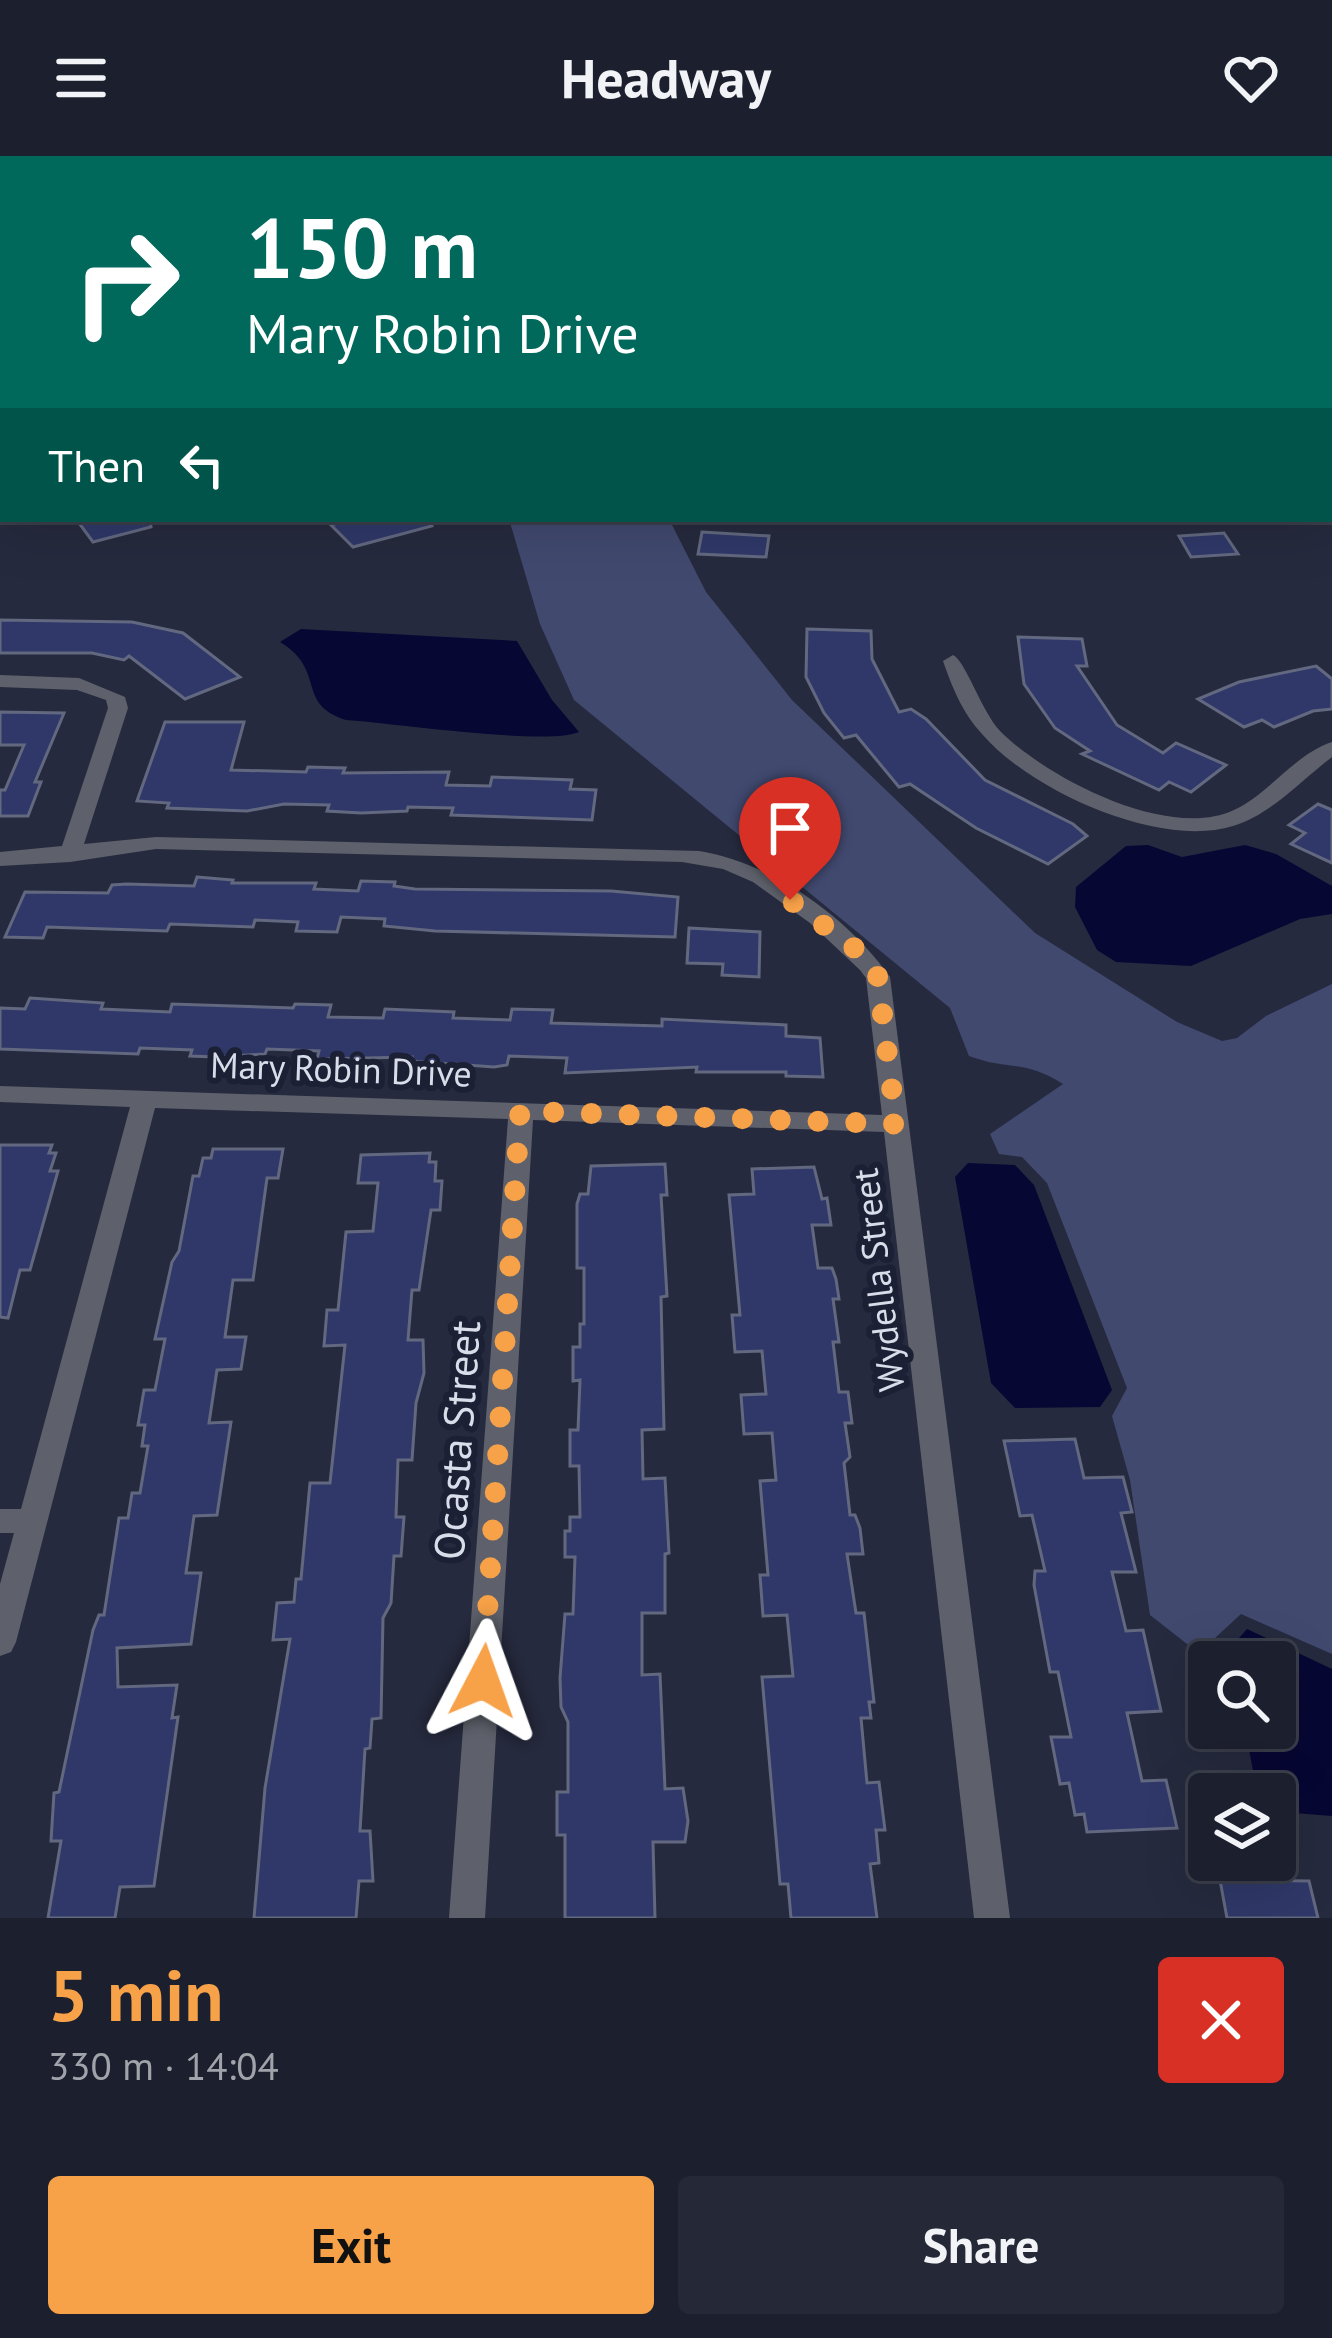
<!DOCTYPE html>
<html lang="en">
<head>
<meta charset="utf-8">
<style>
	body { margin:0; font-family:"PT Sans",sans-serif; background:#252836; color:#f1f3f6; height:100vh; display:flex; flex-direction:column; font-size:45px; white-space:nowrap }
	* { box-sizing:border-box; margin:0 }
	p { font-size:39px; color:#a0a3aa }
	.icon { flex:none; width:66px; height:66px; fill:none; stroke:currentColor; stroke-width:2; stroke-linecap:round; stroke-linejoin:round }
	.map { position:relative; height:1762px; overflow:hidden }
	.drawer { display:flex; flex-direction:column; background:#1c202e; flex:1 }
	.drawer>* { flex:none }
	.banner { position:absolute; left:0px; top:0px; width:1332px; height:366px; box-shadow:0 12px 48px #0002,0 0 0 3px #3a3e4a; background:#00695c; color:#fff; overflow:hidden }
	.buttons { position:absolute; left:1188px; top:1485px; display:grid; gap:24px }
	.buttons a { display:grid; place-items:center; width:108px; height:108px; border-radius:12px; background:#1c202e; box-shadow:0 12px 48px #0002,0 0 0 3px #3a3e4a; font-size:60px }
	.pin { position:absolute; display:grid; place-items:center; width:102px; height:102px; color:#fff; margin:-123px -51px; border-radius:50% 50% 50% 0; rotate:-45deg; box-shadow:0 0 12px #0007 }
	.pin .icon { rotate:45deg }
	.me { position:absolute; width:132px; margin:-66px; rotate:4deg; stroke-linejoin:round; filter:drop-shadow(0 0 9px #0008) }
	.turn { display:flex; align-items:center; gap:42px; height:252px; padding:0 48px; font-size:54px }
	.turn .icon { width:156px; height:156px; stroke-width:2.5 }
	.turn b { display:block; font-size:84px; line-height:102px }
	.then { display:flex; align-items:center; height:114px; padding:0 48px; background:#0003; gap:24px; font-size:45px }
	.round { display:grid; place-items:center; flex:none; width:126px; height:126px; border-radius:12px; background:#252836 }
	.summary { display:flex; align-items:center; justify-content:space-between; height:204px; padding:0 48px }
	h1 { font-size:72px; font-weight:700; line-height:90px; color:#f7a148 }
	.cta { display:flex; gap:24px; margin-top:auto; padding:24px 48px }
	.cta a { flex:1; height:138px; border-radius:12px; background:#f7a148; color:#111; font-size:48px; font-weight:700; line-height:138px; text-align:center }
	.cta a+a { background:#252836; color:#f1f3f6 }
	header { display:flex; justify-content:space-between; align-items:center; height:156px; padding:0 48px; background:#1c202e; font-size:54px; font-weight:700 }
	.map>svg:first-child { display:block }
	.green { fill:#41496f }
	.water { fill:#070734 }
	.building { fill:#2f3868; stroke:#62687f; stroke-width:3 }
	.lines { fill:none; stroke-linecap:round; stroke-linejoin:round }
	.minor { fill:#5e616b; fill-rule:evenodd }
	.tertiary { fill:#5e616b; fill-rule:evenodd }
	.route { stroke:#f7a148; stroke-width:21; stroke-dasharray:0 37.8 }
	.labels { text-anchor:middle; stroke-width:12; stroke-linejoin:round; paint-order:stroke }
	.street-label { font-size:36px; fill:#d9ddea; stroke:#1c2034 }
	.near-street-label { font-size:42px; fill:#d9ddea; stroke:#1c2034 }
</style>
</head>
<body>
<header><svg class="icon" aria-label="menu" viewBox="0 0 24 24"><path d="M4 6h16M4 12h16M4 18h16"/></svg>Headway<svg class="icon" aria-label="heart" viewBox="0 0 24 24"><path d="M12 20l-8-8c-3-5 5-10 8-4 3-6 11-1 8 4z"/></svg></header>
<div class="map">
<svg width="1332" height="1762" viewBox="0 0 1332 1762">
	<rect width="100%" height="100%" fill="#262a3e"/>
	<path class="green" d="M509,363H669L706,436L792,544L1035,777L1177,866L1222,885L1237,882L1266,860L1332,828V1498L1241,1458L1215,1482L1217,1506H1210L1150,1459L1130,1324L1112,1260L1127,1232L1047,1027L1022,1001L999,998L990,978L1063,928C1025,903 1009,915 969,900L950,852L574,544L540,468Z"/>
	<g class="water">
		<path d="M301,473L517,485L552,544L579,576C549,590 391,567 346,564C295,548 327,514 280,486Z"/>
		<path d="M1148,689L1182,701L1245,689L1276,698L1332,730V758L1300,763L1191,810L1116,806L1097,794L1075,751L1076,731L1126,690Z"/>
		<path d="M968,1007L1015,1009L1034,1029L1112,1234L1100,1251L1015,1252L991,1227L955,1021Z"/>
		<path d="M1247,1473L1332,1513V1660L1281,1656L1275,1638H1268L1254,1620L1245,1572H1275V1506H1233L1231,1491Z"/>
	</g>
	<g class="building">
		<path d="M76,363H150L151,371L93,386Z"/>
		<path d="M352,363H431L432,370L353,391L331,369Z"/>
		<path d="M702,376L769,380L766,401L698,398Z"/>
		<path d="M1224,377L1238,398L1191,401L1179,380Z"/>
		<path d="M0,464L132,466L183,477L240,521L185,543L129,500L124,504L92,497H0Z"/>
		<path d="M807,473L871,475L872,503L899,556L911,553L926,563L985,624L1073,668L1087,680L1048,708L976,672L910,628L899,631L856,579L844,582L824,557L806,521Z"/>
		<path d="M1018,481L1082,483L1087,510H1077L1117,569L1163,597L1176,587L1226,609L1191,636L1169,626L1159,634L1082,598L1090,595L1055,572L1024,528Z"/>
		<path d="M1316,510L1332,523V553L1313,555L1274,571L1262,564L1244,571L1198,543L1239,526Z"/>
		<path d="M0,556L64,557L35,626H41L28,660H0V634H5L24,589H0Z"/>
		<path d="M165,566H244L231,614L306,616L308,611L345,612L343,617L449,616L446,629L490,630L492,621L572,624L570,633L596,634L592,664L451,659L453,652L408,651L407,655L361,657L327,655L329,649L284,648L247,655L167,652L169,647L137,645Z"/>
		<path d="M1318,648L1332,654V707L1291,688L1305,677L1289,669Z"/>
		<path d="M197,721L233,724L232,727H316L314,733L358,735L361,725L395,726L394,730L415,733L611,735L678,741L675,781L435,775L384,770L385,763L341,761L337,776L296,775L298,766L255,764L253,771L170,768L167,775L47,771L43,782L5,781L25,736L108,737L112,729L127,728L194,730Z"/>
		<path d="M689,772L760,776L759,821L722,819L723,808L687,807Z"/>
		<path d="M30,842L103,847L101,853L170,856L172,848L293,852L295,848L331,849L328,861L383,862L385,853L454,856L453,862L510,864L512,853L553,854L551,867L662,870V863L786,869V880L820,882L823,921L786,920V916H696L697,911L565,917L567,902L509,900L507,909L494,911L411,905L412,901L317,903L319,895L267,893L265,898L216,901L190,900L192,894L140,892L138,898L0,893V852L25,853Z"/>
		<path d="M0,989H52L49,997H56L50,1015H58L30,1114H20L8,1162L0,1161Z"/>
		<path d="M213,993H283L278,1022H267L253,1124H233L225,1181H246L241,1213L217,1214L209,1267L231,1266L217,1359L194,1360L186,1417H201L191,1488L117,1492L118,1531L177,1529L172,1562L178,1561L154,1730L120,1731L115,1762H48L61,1685H51L54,1637L59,1636L93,1474L99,1459H104L119,1362H128L132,1337H140L148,1290H142L145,1269H138L144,1234H155L165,1183H155L172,1106L179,1095L193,1020H199L203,1002H211Z"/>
		<path d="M430,997L429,1006H436L435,1025H442L440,1054H431L419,1134H412L408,1184H423L424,1217L416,1247L412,1304H398L396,1361H404L401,1400H394L391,1447L383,1462L381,1562L372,1563L370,1592L365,1593L360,1675H370L373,1725H359L356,1762H254L265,1632L290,1483L273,1484L277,1447L294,1446L296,1423H301L310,1327H330L345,1189L324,1190L327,1154H338L346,1076L373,1075L378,1027H358L361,999Z"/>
		<path d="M665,1008L667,1039H661L667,1140L661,1141L664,1273L642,1274L643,1323L665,1322L669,1397L665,1398V1457H642V1519L660,1518L665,1633L683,1632L688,1665L685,1686H653L655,1762H565V1679H557V1636H568V1566L561,1551L560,1522L565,1458H573L575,1401H565V1375H570V1361H580L579,1310H570V1274H578L580,1224L573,1225V1191H580V1168H584V1112H577V1048L580,1038H588L591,1010Z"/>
		<path d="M814,1011L822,1043L827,1042L831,1069H812L818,1112H832L836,1123L839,1143H833L839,1186H833L839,1236H848L852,1267H845L850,1301L844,1307L850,1359H855L860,1372L863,1398H847L856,1457H864L874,1546H869L871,1562H861L867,1627L879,1626L885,1674H876L879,1707L870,1708L877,1762H791L788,1728H780L769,1601L762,1521L793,1520L787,1459L763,1460L760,1419H768L760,1325L776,1324L772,1277L744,1278L741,1239L766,1238L762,1195L735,1196L732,1159H740L729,1039L754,1038L752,1013Z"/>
		<path d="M1075,1283L1084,1322L1123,1321L1132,1356L1121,1357L1136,1416H1112L1126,1475L1143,1474L1161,1555L1127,1557L1142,1625L1166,1624L1177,1672L1087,1676L1084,1658L1075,1659L1069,1627L1060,1628L1051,1581H1071L1058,1516H1050L1034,1429L1035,1415H1045L1032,1359L1020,1360L1004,1285Z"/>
		<path d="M1220,1724L1309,1725L1318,1762H1227Z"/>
	</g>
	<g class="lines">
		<g class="minor">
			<path d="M1276,0H1288L1291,3H1277Z"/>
			<path d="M3,85V98H0V86Z"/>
			<path d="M0,280L3,281V292L0,291Z"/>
			<rect x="1329" y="322" width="3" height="10"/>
			<path d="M953,499C965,504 982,556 1000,575C1047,622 1168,685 1234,654C1270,637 1295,598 1332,586V601C1300,625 1272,658 1233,670C1159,693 1031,635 982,578C962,556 953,533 943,505Z"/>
			<path d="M0,519L79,522L125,541L128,552L84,688L156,681L699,695C772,707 847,760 890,821L1010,1762H974L884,976L533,964L485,1762H449L508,963L155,952L16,1486L11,1496L0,1500V1428L14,1377H0V1353H21L130,951L0,946V930L882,959L866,822L860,814L810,767L753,726L723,713L682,706L156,693L70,706L0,710V696L62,690L108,552L106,544L77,534L0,531Z"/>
		</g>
		<g class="tertiary">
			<path d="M1082,0H1281L1283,3H1084Z"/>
			<path d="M1332,0V9L1329,3H1322Z"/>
		</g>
	</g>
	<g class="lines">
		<path class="route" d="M483,1525L520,955L896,968L878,821L865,800L790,744"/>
	</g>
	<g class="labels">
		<g class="street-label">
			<text transform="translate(341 913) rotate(2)" y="13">Mary Robin Drive</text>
			<text transform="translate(878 1124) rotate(-97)" y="13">Wydella Street</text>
		</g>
		<g class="near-street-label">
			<text transform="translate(457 1284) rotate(-86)" y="15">Ocasta Street</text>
		</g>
	</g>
</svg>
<div class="buttons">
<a><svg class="icon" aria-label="search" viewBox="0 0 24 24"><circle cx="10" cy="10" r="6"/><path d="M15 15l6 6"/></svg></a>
<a><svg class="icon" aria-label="layers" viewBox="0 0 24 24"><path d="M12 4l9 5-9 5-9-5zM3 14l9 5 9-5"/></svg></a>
</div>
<div class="pin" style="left:790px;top:744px;background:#d93025"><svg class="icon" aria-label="arrive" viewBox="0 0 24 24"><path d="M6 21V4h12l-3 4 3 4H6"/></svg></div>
<svg class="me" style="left:483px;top:1525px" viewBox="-20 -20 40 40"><path d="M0-17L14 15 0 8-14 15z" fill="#f7a148" stroke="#fff" stroke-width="4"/></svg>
<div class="banner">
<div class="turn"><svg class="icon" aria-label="right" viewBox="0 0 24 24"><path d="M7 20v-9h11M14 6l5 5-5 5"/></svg><div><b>150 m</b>Mary Robin Drive</div></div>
<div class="then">Then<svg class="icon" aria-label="left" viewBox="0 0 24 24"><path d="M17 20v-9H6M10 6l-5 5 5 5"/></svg></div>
</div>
</div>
<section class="drawer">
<div class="summary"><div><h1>5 min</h1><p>330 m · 14:04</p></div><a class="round" style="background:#d93025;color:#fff"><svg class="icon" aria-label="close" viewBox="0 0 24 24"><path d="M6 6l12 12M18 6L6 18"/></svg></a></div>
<div class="cta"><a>Exit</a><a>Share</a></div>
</section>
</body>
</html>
